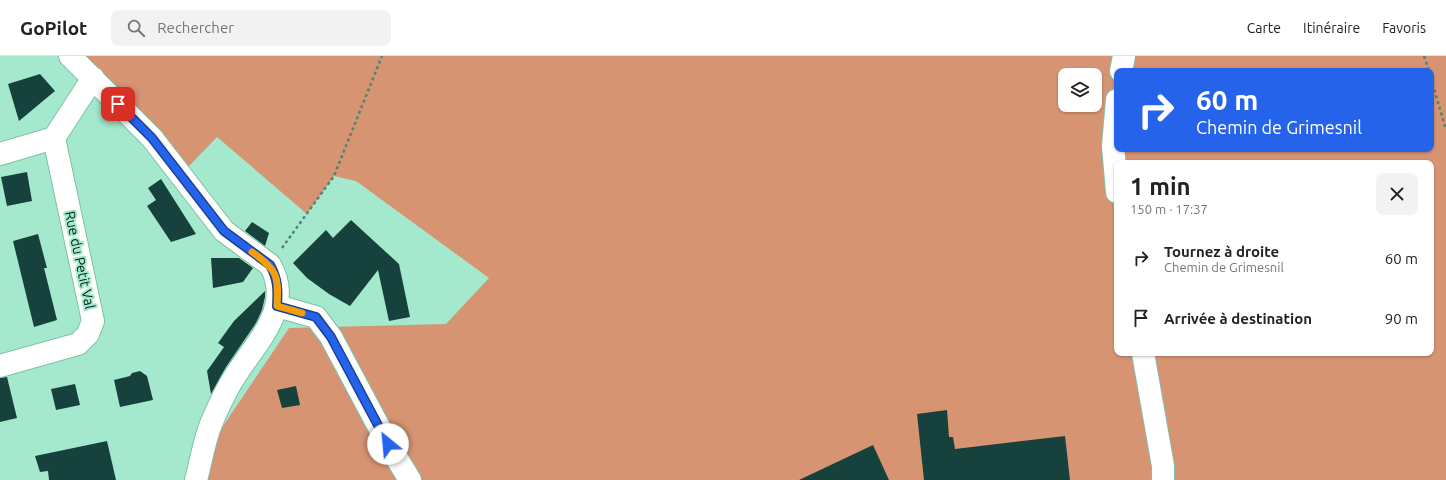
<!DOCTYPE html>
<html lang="fr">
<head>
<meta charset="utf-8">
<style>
	body { margin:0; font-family:Ubuntu,sans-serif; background:#f2f2f2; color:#222; height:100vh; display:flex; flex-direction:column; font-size:15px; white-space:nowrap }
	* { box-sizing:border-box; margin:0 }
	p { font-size:13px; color:#767676 }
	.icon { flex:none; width:22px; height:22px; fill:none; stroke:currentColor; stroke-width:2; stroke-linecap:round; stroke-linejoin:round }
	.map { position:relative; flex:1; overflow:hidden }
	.details { position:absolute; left:1114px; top:104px; width:320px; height:196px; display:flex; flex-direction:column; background:#fff; border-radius:8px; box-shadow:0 1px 3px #0004 }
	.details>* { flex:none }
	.guide { position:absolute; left:1114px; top:12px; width:320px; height:84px; border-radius:8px; box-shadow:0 1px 3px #0004; background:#2563eb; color:#fff; overflow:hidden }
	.buttons { position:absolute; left:1058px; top:12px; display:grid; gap:8px }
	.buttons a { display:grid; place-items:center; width:44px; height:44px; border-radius:8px; background:#fff; box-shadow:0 1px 3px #0004; font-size:20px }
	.pin { position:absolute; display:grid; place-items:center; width:34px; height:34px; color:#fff; margin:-17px; border-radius:8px; box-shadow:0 2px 6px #0006 }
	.me { position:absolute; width:44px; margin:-22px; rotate:332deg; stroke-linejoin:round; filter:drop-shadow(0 0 3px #0008) }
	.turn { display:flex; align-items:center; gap:14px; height:84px; padding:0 16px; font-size:18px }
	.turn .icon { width:52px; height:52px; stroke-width:2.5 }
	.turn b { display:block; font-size:28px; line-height:34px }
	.round { display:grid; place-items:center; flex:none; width:42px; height:42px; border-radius:8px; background:#f2f2f2 }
	.head { display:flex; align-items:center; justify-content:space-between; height:68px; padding:0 16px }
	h1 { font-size:24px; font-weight:700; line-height:30px }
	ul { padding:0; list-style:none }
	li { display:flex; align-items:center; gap:12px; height:60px; padding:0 16px }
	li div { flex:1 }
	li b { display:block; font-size:15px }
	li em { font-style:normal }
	header { display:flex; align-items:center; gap:24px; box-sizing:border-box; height:56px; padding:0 20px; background:#fff; border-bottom:1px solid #e0e0e0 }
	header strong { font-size:19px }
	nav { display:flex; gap:22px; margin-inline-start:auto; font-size:14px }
	.search { width:280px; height:36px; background:#f2f2f2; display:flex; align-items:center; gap:10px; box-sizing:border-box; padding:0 14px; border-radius:8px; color:#767676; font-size:15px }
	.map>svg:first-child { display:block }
	.green { fill:#d69473; fill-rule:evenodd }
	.building { fill:#17413d }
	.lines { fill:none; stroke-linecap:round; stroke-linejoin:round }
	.minor-casing { stroke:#7ec1a6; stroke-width:24 }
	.major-casing { stroke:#7ec1a6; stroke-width:24 }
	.path { stroke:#538371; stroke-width:2.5; stroke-dasharray:3 3; stroke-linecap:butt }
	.minor { stroke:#fff; stroke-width:22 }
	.major { stroke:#fff; stroke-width:22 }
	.route-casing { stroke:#184099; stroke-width:10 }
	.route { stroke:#2563eb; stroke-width:7 }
	.slow { stroke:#f59e0b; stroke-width:7 }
	.labels { text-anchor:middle; stroke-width:4; stroke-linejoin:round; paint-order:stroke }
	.street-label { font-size:14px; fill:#042017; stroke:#a4e9cd }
</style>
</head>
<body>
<header>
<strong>GoPilot</strong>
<div class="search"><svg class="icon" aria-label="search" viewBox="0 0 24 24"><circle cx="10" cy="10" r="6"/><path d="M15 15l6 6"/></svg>Rechercher</div>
<nav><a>Carte</a><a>Itinéraire</a><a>Favoris</a></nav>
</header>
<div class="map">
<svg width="1446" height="424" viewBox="0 0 1446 424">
	<rect width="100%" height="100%" fill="#a4e9cd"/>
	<path class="green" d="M70,0H1446V424H207L217,379L289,272L446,268L489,222L356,125L334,120L307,158L217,81L189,110L152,82ZM1117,15H1431V93H1117ZM1065,19H1095V49H1065ZM1117,107H1431V297H1117Z"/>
	<g class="building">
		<path d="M40,18L55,35L19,65L8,28Z"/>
		<path d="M27,116L32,145L7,150L1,121Z"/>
		<path d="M161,123L196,178L171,186L147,150L156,144L148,132Z"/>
		<path d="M351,164L399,208L410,261L389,265L378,214L350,250L329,238L307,222L293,207L326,174L333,182Z"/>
		<path d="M252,166L269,177L265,190L245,175Z"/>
		<path d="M38,178L47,212H44L57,264L34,271L13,185Z"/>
		<path d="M211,202H239L253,212L243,226L213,232Z"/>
		<path d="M265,235V241L262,254L256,267L226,311L211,338L207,315L224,291L218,287L234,265Z"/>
		<path d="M140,315L147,320L153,344L120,351L114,324L130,320L132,317Z"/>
		<path d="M7,321L17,362L0,366V322Z"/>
		<path d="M75,328L80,349L56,354L51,333Z"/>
		<path d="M296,330L300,349L282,352L277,334Z"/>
		<path d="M947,354L949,381H953L955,393L1065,380L1070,424H924L917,358Z"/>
		<path d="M107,385L116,424H49L48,415L40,416L35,400Z"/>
		<path d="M873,389L889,424H799Z"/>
	</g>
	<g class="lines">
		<defs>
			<g id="minor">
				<path d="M70,0L152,82L224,175L270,209C297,255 248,293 228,332C222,343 216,356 211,368C204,385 201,406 196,424"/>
				<path d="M0,98L54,82L93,22"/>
				<path d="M277,250L316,261L331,281L388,388L410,424"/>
				<path d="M0,310L78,288L88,278L93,265L54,82"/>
			</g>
			<g id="major">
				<path d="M1121,15L1124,0"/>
				<path d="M1117,44L1113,90L1117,136"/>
				<path d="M1143,297L1163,410V424"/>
			</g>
		</defs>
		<use href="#minor" class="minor-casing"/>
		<use href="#major" class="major-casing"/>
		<g class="path">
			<path d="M1424,0L1429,15"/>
			<path d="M1431,22L1446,74"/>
			<path d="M282,192L334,120L382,0"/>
		</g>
		<use href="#minor" class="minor"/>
		<use href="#major" class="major"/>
	</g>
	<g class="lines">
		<defs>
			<path id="route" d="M118,48L152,82L224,175L270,209C278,223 278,234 277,250L316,261L331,281L388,388"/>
		</defs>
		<use href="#route" class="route-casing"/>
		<use href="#route" class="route"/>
		<path class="slow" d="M252,196C277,214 279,219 277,250L302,257"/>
	</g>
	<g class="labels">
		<g class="street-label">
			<text transform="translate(80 204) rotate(78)" y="5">Rue du Petit Val</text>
		</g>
	</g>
</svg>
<div class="buttons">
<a><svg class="icon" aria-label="layers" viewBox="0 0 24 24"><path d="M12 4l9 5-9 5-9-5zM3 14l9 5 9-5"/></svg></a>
</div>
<div class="pin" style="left:118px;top:48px;background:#d93025"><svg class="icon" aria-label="arrive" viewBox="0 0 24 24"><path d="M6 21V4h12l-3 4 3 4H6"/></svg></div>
<svg class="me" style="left:388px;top:388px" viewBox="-20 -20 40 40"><circle r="19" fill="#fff"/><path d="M0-13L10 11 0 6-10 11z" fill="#2563eb"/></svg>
<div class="guide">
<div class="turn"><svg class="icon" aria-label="right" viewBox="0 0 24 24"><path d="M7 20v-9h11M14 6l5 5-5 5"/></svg><div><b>60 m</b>Chemin de Grimesnil</div></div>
</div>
<section class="details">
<div class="head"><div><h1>1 min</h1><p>150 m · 17:37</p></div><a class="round"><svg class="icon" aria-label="close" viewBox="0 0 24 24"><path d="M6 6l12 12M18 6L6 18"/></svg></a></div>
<ul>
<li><svg class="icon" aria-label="right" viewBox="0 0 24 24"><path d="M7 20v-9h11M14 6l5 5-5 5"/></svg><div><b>Tournez à droite</b><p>Chemin de Grimesnil</p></div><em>60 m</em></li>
<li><svg class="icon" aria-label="arrive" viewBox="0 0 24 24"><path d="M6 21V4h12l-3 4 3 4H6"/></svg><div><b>Arrivée à destination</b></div><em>90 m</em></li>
</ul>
</section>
</div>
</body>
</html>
